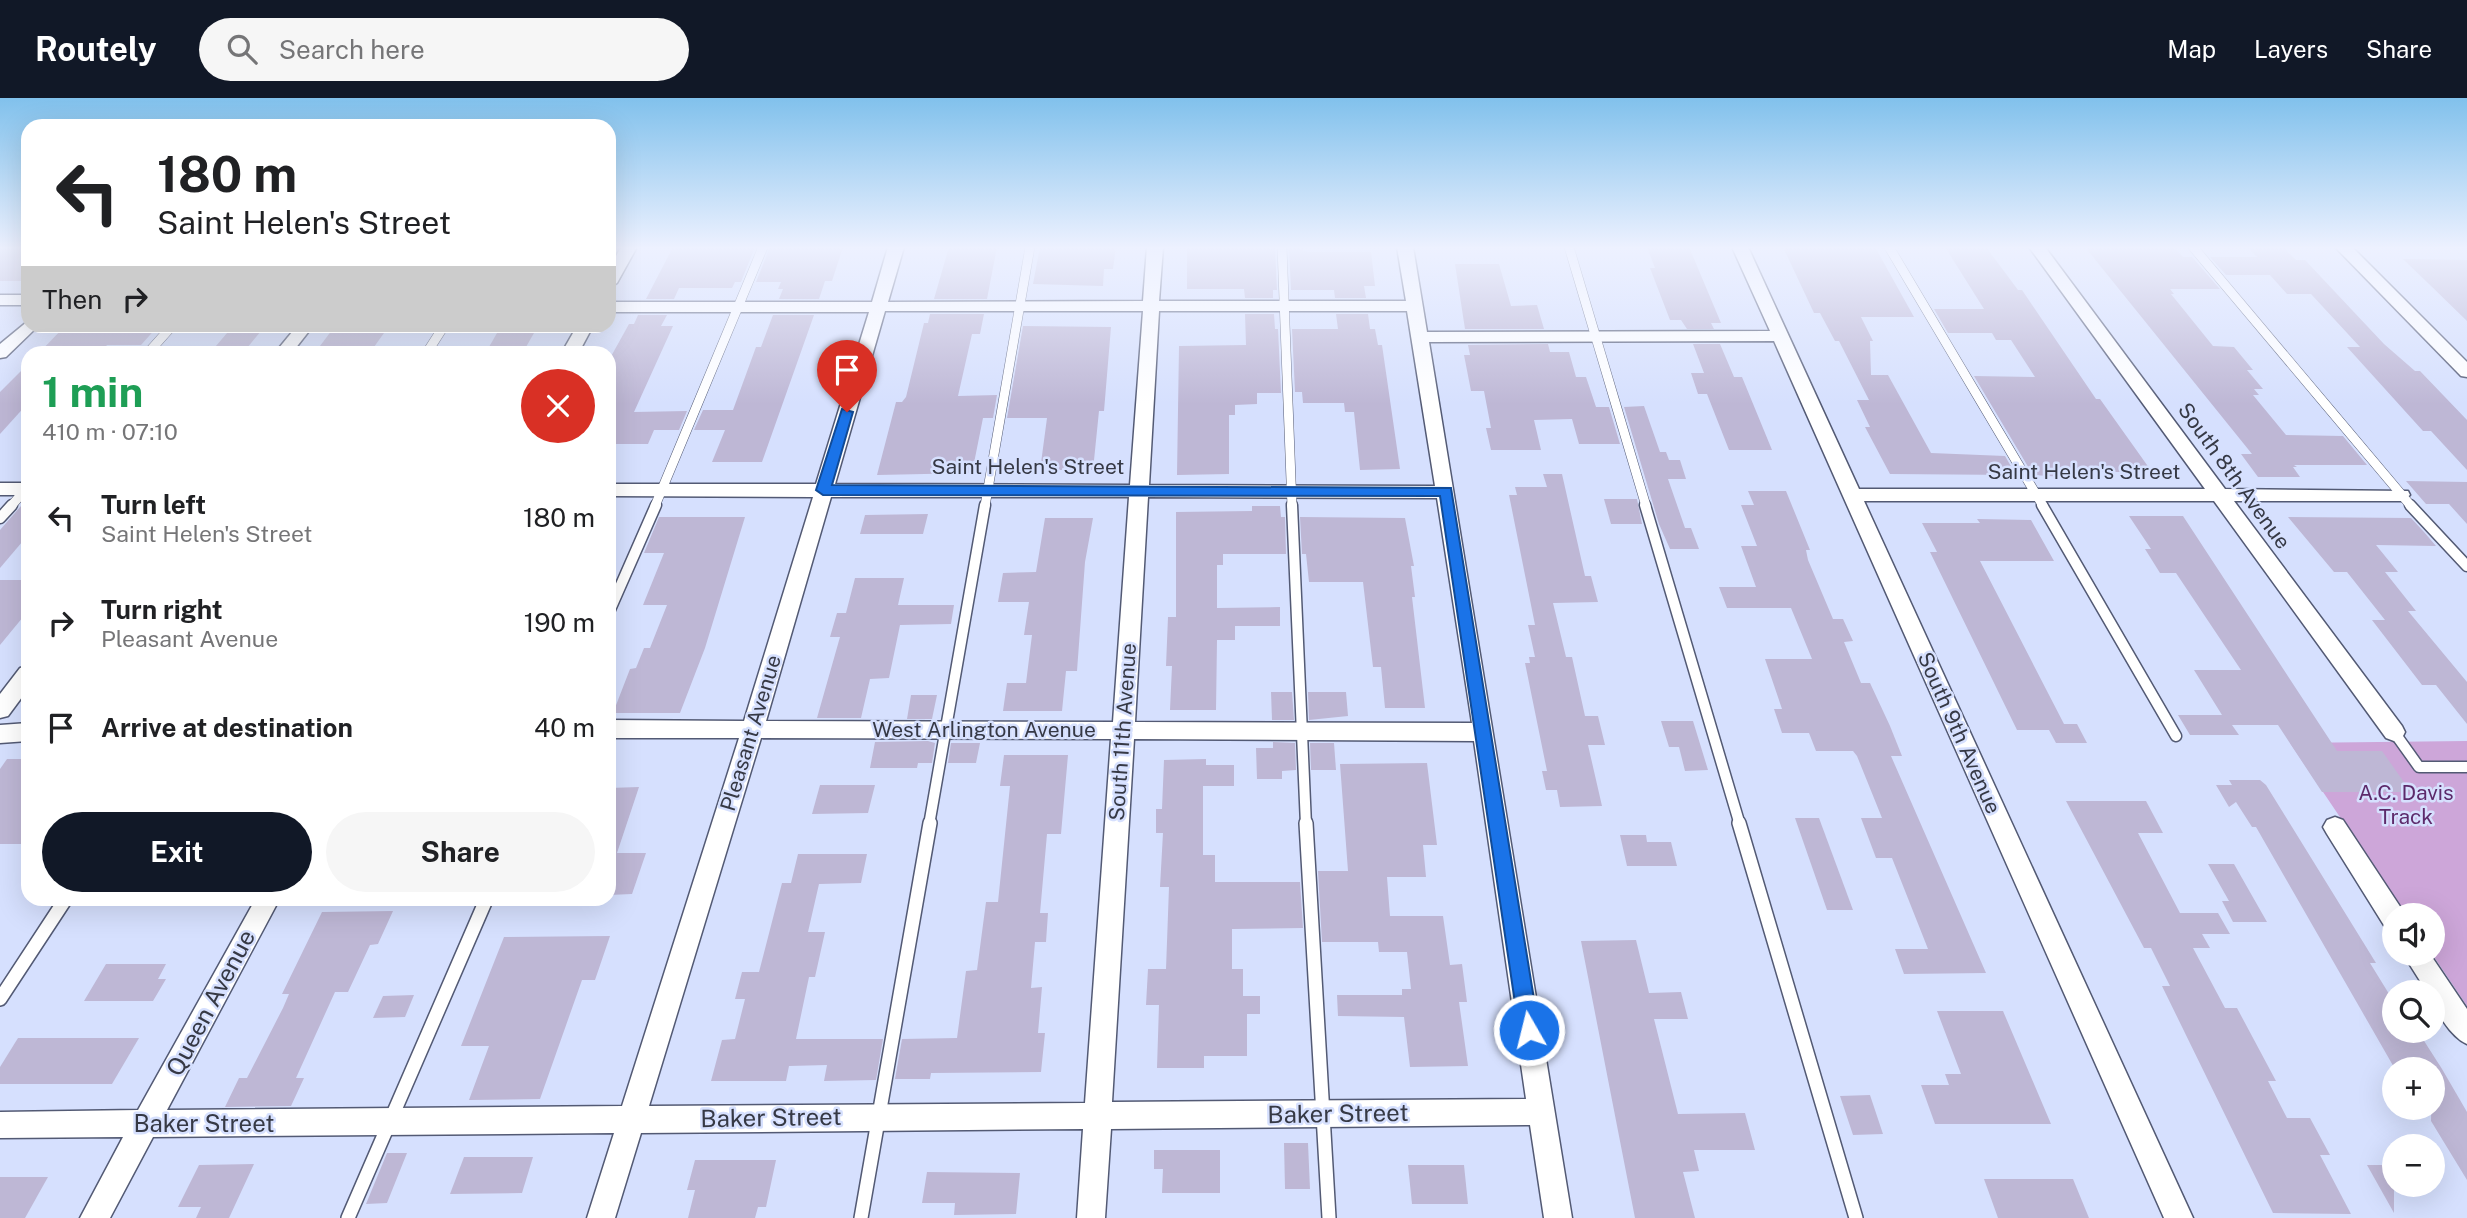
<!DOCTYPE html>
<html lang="en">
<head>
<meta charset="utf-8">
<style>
	body { margin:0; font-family:"Public Sans",sans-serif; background:#f6f6f6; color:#202124; height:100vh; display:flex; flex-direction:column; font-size:26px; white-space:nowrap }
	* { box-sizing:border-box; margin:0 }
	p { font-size:23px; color:#757577 }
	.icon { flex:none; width:38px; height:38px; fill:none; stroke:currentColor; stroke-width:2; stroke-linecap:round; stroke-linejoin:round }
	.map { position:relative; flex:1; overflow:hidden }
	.sheet { position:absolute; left:21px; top:248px; width:595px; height:560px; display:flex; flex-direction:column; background:#fff; border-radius:21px; box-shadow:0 7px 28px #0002 }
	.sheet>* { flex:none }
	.guide { position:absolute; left:21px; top:21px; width:595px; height:214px; border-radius:21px; box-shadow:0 7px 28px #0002; background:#fff; color:#202124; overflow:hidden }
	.buttons { position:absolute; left:2382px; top:805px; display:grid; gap:14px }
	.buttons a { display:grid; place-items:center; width:63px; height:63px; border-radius:50%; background:#fff; box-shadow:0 7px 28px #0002; font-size:35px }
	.pin { position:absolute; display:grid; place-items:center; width:60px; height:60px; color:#fff; margin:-72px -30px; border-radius:50% 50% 50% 0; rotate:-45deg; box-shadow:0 0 7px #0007 }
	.pin .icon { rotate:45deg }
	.me { position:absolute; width:77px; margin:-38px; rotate:352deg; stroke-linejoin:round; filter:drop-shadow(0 0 5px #0008) }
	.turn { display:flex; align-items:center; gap:24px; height:147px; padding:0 21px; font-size:32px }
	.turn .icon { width:91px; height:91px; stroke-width:2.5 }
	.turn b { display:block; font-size:49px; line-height:60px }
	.then { display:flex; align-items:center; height:66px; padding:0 21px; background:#0003; gap:14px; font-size:26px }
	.round { display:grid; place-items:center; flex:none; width:74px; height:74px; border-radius:37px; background:#f6f6f6 }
	.head { display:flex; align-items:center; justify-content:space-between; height:119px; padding:0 21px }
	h1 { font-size:42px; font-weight:700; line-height:52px; color:#1e9e55 }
	.primary-button { display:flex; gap:14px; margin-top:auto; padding:14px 21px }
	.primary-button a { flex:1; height:80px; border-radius:42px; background:#111827; color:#fff; font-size:28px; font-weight:700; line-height:80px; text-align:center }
	.primary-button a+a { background:#f6f6f6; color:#202124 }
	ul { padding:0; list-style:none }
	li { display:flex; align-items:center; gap:21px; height:105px; padding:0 21px }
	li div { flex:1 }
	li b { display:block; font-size:26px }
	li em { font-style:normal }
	header { display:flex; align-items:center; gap:42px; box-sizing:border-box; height:98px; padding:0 35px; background:#111827; color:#fff }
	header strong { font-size:33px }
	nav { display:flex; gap:38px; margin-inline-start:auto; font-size:24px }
	.search { width:490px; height:63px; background:#f6f6f6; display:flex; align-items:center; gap:18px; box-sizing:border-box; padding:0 24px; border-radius:38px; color:#757577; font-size:26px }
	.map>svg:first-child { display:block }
	.green { fill:#cda6d9 }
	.building { fill:#beb7d5 }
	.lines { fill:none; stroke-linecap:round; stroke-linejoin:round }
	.lane-far2-casing { stroke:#535a74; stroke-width:10 }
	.lane-far1-casing { stroke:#535a74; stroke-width:13 }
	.lane-casing { stroke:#535a74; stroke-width:16 }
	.street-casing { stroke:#535a74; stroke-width:3 }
	.lane-far2 { stroke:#fff; stroke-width:9 }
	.lane-far1 { stroke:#fff; stroke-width:10 }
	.lane { stroke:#fff; stroke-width:13 }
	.street { fill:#fff; fill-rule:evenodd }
	.route { fill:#1a73e8; stroke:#114b97; stroke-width:2 }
	.labels { text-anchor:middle; stroke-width:5; stroke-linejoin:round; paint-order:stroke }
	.street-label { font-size:21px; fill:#363945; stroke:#d6e0fe }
	.park-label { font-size:21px; fill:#5d2a6b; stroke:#d6e0fe }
	.near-street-label { font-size:24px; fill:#363945; stroke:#d6e0fe }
</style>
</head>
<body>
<header>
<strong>Routely</strong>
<div class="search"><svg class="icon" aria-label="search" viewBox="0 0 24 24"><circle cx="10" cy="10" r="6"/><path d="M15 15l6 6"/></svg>Search here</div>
<nav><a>Map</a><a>Layers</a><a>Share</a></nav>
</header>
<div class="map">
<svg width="2467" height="1120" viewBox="0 0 2467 1120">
	<rect width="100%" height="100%" fill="#d6e0fe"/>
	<path class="green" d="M2467,643V908L2432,856V817H2406L2290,645Z"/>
	<g class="building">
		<path d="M673,149H755L741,184H735L732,190H679L674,201H646Z"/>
		<path d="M770,149H843L832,183H825L819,201H779L783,191H778L781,184H756Z"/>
		<path d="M949,149H997L987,201H934Z"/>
		<path d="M1040,149H1116L1113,171H1104L1103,188L1033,186Z"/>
		<path d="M1187,149H1275L1277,192H1273V200H1245L1244,191H1187Z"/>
		<path d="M1289,149H1303V153L1309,154H1371L1375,188H1364L1366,200H1335L1334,192H1291Z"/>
		<path d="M1647,149H1689L1721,225H1711L1714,231H1687L1681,222H1670L1650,170H1655Z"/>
		<path d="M1783,149H1875L1914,219H1861L1873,243H1870L1871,277H1888L1931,355L2005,358L2016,377L1890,376L1865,329H1870L1857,302H1869L1839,243H1835L1820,215H1814Z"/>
		<path d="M1945,149H1986L2018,192H2022L2096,301H2100L2152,374H2092L2096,381L2033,377L1974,278L2035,279L2011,242H1996L1992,235H1948L1934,211H1984Z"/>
		<path d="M2085,149H2174L2183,159H2192L2220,191H2170L2174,196H2171L2213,248L2234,249L2253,272H2247L2263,291H2254L2259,297H2253L2286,337L2343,338L2367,367H2294L2297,369H2293L2300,379H2258L2241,356H2252Z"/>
		<path d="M2248,149H2283L2296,162H2305L2384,246L2415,273H2420L2467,322V372L2431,333H2423L2347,249H2360L2311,196H2287L2270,177H2226L2210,159H2257Z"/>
		<rect x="0" y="151" width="28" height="32"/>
		<path d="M2403,161L2467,162V223L2429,186Z"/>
		<path d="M1455,166H1499L1511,208L1537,207L1544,231H1465Z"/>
		<path d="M930,216H984L980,236H972L958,298L997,297L993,320H983L972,375L877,377L896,304H902L906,299L924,225H928Z"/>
		<path d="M1245,216H1274L1275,231H1278L1281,295H1257V306L1235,307V317H1229V376L1177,377L1179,248L1246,247Z"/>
		<path d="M1336,216H1368L1370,231H1375L1378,247H1382L1400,371L1360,372L1354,314H1345L1344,305H1303L1302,294H1295L1292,231H1338Z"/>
		<path d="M638,217H667L661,228H673L634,314L687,313L679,332H654L648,346H609V262L629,226H634Z"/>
		<path d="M773,217H814L762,364H712L725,332H694L703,312H733L756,249H761Z"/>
		<path d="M65,228H158L141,247H107L99,256H38Z"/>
		<path d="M233,228H265L243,255H210Z"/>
		<path d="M335,228H389L369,256H314Z"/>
		<path d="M501,228H538L522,256H485Z"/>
		<path d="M1023,228L1111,229L1104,313H1099L1093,372H1051L1052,365H1041L1047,320H1007Z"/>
		<path d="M1548,246L1550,254H1569L1576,279H1586L1596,309H1609L1620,346H1579L1572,321L1534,322L1541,352H1491L1486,330H1491L1484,293H1471L1464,257H1470L1468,247Z"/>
		<path d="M1693,246H1720L1734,279H1742L1772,352H1729L1707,296H1698L1691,275H1704Z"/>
		<path d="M28,266V305L0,336V294Z"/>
		<path d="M1644,308L1660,354H1666L1669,362H1680L1686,381H1668L1685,430H1691L1699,451H1670L1659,426L1624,309Z"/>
		<path d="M1543,376H1562L1585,478H1591L1598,504L1553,505L1566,559H1572L1585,618H1598L1605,647H1588L1602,708L1560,709L1557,692H1546L1542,673H1547L1525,565H1530L1529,559H1535L1528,527H1535L1509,397H1517L1515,389H1547Z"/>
		<path d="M2406,383L2467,384V426L2449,406H2426Z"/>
		<path d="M1748,393H1786L1810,452H1806L1808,462L1833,521H1843L1853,543L1844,544L1861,585H1870L1890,628L1902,658H1891L1986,875L1904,876L1895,851H1928L1892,760H1876L1861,720H1882L1857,658L1853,653H1816L1809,635H1782L1774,611H1782L1765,561H1812L1791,510H1727L1719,489H1756L1741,448H1757L1741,407H1754Z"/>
		<path d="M28,400V437L0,470V432Z"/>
		<path d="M1604,401H1637L1642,426H1611Z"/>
		<path d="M1252,408H1280L1281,419H1285L1286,456H1223V467H1217V510L1280,509V528H1235V542H1217L1216,612H1170L1172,568H1166L1168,519H1176V414L1252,413Z"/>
		<path d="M928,416L923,436H860L865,417Z"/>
		<path d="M2129,418H2183L2337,653H2382L2411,694H2322L2278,627H2232L2239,637H2190L2178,617H2222L2194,572H2241L2176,475H2160L2145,451H2151Z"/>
		<path d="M659,419H745L705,550L680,615H613L630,571L636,570L644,550H650L667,507H643L664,455H644Z"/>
		<path d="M1300,419L1405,420L1414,468H1411L1415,499H1412L1425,610H1385L1381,569H1373L1363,484H1309L1306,456H1302Z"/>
		<path d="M2288,419L2411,420L2424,434L2436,448L2376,447L2398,474H2385L2416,513H2408L2467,584V626L2436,587H2422L2372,522H2385L2347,474H2334Z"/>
		<path d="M1045,420H1093L1085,464L1077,573H1066L1062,613H1003L1007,585H1026L1032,537H1024L1029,504H998L1003,475L1036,474Z"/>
		<path d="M1977,421L2031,422L2054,463H1980L2064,626H2077L2087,645H2056L2049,632H2017L1930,454H1937L1922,425H1980Z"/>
		<path d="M855,480H904L898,507H954L951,526L900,527L889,580L870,581L861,620H817L840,539H830L837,515H846Z"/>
		<path d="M0,482H28V513L0,547Z"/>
		<path d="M1271,594H1292L1294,622H1272Z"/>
		<path d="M1308,594H1346L1348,618L1309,622Z"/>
		<path d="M911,597H937L932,621H907Z"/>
		<path d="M1661,623H1693L1708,672L1685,673L1679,649H1669Z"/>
		<path d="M928,643L935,645L932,665H918L917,670H870L875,644Z"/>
		<path d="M1273,644L1295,645L1296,672L1282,673V681H1257L1256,650H1273Z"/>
		<path d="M951,645H980L976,665H948Z"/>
		<path d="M1310,645H1334L1336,672H1311Z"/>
		<path d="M1004,657H1068L1061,736H1047L1040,815H1048L1046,844H1035L1031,890L1042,889L1038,935H1045L1041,974L931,975L930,981H895L902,941L957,940L966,873L977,872L986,804H998L1010,688H1000Z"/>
		<path d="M7,661H28V746H0V671Z"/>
		<path d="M1206,661V667H1234V688H1203V757H1215V784H1300L1303,830L1232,831V871H1243V898H1260V916H1247V958H1204V970H1157L1159,907H1146L1148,871H1166L1169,789H1160L1163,735H1156V711H1162L1164,662Z"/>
		<path d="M1427,665L1437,747H1423L1426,779H1387L1390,818H1443L1450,867L1462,866L1467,904H1459L1468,968L1410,969L1404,919L1338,918L1337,897H1402V891H1411L1407,854H1379L1378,844H1322L1318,773H1348L1340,666Z"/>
		<path d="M2229,682H2260L2266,687L2376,865H2370L2394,904V935H2419L2442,971L2467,1014V1082L2431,1023L2432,971H2395L2256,729H2252L2236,704L2229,709L2216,687H2232Z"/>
		<path d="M820,687H875L868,715L812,716Z"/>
		<path d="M639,689L617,755H646L632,796L609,797V690Z"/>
		<path d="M2066,703H2146L2163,735H2138L2180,815H2218L2230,836H2202L2210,850H2193L2225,910H2237L2276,983H2268L2287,1020H2310L2330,1057H2320L2351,1116L2273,1115L2162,888H2170L2151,850H2144Z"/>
		<path d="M1795,720H1819L1853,812H1827Z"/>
		<path d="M1620,737H1646L1647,744H1671L1677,768H1627Z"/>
		<path d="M798,756H867L861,785L819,786L808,834H825L815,879H809L796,941H883L876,982L824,983L827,967L789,968L786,983H711L722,942L735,941L745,901H735L742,874H759L782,785H791Z"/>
		<path d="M2208,766H2234L2267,824H2233L2222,803H2229Z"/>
		<path d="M393,813L378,846L370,847L348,894H335L296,980H304L291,1008L225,1009L239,980H247L283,910L289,896H282L322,814Z"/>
		<path d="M610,838L595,882H582L540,1001L469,1002L489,948H461L504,839Z"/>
		<path d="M1636,842L1649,895L1681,894L1688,921H1654L1678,1016L1745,1015L1755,1052H1694L1699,1073L1683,1074L1695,1120H1635L1581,843Z"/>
		<path d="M106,866H166L158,881H166L153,903H84Z"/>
		<path d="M414,897L405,919L373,920L383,898Z"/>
		<path d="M1937,913H2003L2051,1026H1935L1921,987H1949L1945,976H1961Z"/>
		<path d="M18,940H139L112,986H0V969Z"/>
		<path d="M1870,997L1883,1036L1853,1037L1840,998Z"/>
		<path d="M1284,1045H1308L1310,1091H1285Z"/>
		<path d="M1154,1052H1220V1095H1162L1163,1071H1154Z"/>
		<path d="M387,1055H407L387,1105L366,1106Z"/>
		<path d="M464,1059H533L522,1095L450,1096Z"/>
		<path d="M695,1062H776L766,1109H758L755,1120H688L695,1092H687Z"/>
		<path d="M254,1066L229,1120H196L201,1109H178L199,1067Z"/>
		<path d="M1408,1067H1464L1468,1106H1412Z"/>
		<path d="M2367,1067H2394V1115Z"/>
		<path d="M927,1074L1020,1075L1016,1116L954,1117L955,1105H922Z"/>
		<path d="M0,1079H48L25,1120H0Z"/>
		<path d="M1984,1081H2073L2089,1120H1998Z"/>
	</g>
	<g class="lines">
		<defs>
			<g id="lane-far2">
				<path d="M1282,149L1292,408"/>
				<path d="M1569,149L1646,408"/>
				<path d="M1889,149L2043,408"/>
				<path d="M2193,149L2411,408"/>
				<path d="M147,256L172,228"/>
				<path d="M426,256L444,228"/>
				<path d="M11,408L28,389"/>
				<path d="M655,408L763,149"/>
				<path d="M985,408L1030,149"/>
			</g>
			<g id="lane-far1">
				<path d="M1292,407L1306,727"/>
				<path d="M1645,407L1740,727"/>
				<path d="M2042,407L2176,638"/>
				<path d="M2410,407L2467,468"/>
				<path d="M0,420L12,407"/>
				<path d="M609,514L656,407"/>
				<path d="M2394,634L2419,669H2467"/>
				<path d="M929,727L985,407"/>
			</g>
			<g id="lane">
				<path d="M1306,725L1329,1120"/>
				<path d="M1739,725L1856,1120"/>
				<path d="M0,901L65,802"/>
				<path d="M348,1120L486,802"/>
				<path d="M861,1120L930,725"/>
			</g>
			<g id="street">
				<path d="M621,149H637L617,185L609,190V171Z"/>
				<path d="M888,149H904L888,204L1143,203L1147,149H1163L1159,203H1406L1397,149H1413L1427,234L1770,233L1732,149H1748L1859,391H2205L2029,149H2045L2225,391L2408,393L2410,397L2401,403H2234L2402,628L2405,634L2402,640L2394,643L2386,640L2214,403H1864L2193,1120H2164L1774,243L1429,244L1572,1120H1544L1530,1027L1111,1031L1105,1120H1077L1083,1031L641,1035L615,1120H587L614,1035L153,1039L110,1120H80L123,1039L0,1040V1014L138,1012L255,802H279L167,1012L622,1008L739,640H609V622L744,623L813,399L609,398V386H816L869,214H609V204H872ZM885,213H1143L1130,387L835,386ZM1159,213H1407L1435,388L1149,387ZM831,399H1129L1113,624L766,623ZM1148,399L1437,400L1472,625L1135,624ZM761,640L1111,641L1085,1005L649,1008ZM1134,641L1474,643L1526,1001L1112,1004Z"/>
				<path d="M2335,149H2352L2467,264V279L2461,278Z"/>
				<rect x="0" y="197" width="28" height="10"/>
				<path d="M28,223V228H37L35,231L6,259L0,260V246Z"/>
				<path d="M297,228H313L291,256H274Z"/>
				<path d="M577,228H593L578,256H561Z"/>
				<rect x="0" y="385" width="28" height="12"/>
				<path d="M28,568V591L8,618L0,620V596L20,570Z"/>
				<path d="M28,625V643L0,645V627Z"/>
				<path d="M2335,719L2343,722L2403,813L2405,817H2394V832L2385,829L2327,736L2323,729L2327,722Z"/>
				<path d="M2403,856H2430L2467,911V946C2452,940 2432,911 2432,894H2427Z"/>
			</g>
		</defs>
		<use href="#lane-far2" class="lane-far2-casing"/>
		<use href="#lane-far1" class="lane-far1-casing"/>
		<use href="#lane" class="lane-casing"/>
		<use href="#street" class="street-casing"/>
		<use href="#lane-far2" class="lane-far2"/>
		<use href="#lane-far1" class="lane-far1"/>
		<use href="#lane" class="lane"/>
		<use href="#street" class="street"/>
	</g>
	<linearGradient id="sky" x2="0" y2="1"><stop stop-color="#81c1ec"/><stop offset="0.49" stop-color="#edf1ff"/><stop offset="1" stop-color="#edf1ff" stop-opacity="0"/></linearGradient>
	<rect width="2467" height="306" fill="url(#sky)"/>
	<path class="route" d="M842,311L853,314L832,387L1451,390L1539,932L1536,939L1529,942L1522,939L1519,932L1440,398L823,397L816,392Z"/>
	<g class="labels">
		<g class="street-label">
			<text x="1028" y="376">Saint Helen's Street</text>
			<text x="2084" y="381">Saint Helen's Street</text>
			<text transform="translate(2234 378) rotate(54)" y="7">South 8th Avenue</text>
			<text x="984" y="639">West Arlington Avenue</text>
			<text transform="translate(1123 634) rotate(-86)" y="7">South 11th Avenue</text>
			<text transform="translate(751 635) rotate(-73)" y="7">Pleasant Avenue</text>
			<text transform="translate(1959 635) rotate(66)" y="7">South 9th Avenue</text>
		</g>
		<g class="park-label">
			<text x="2406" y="702">A.C. Davis<tspan x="2406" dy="24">Track</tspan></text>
		</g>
		<g class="near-street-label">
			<text transform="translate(211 905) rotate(-62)" y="8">Queen Avenue</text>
			<text transform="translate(1338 1016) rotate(-1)" y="8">Baker Street</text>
			<text transform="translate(771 1020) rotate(-1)" y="8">Baker Street</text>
			<text x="204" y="1034">Baker Street</text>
		</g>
	</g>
</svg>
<div class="buttons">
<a><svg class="icon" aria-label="sound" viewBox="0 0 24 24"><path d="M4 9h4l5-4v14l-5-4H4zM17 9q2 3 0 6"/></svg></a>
<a><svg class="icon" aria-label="search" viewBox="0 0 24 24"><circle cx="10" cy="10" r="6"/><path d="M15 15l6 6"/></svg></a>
<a>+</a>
<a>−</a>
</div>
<div class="pin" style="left:847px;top:314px;background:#d93025"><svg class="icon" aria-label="arrive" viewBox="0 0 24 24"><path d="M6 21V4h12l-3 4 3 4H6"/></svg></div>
<svg class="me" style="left:1529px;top:932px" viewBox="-20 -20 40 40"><circle r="17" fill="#1a73e8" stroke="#fff" stroke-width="3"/><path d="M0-11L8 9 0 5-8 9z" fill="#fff"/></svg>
<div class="guide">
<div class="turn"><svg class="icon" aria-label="left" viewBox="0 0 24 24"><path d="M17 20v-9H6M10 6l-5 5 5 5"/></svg><div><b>180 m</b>Saint Helen's Street</div></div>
<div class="then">Then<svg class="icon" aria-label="right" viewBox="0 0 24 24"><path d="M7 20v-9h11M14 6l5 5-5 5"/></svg></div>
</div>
<section class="sheet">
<div class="head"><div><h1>1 min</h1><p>410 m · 07:10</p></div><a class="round" style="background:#d93025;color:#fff"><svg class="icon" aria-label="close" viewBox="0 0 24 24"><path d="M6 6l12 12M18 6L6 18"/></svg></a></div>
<ul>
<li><svg class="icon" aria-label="left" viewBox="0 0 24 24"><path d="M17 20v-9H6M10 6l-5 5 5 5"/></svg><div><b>Turn left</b><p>Saint Helen's Street</p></div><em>180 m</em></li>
<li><svg class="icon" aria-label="right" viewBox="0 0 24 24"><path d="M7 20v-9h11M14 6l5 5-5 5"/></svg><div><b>Turn right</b><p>Pleasant Avenue</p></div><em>190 m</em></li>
<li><svg class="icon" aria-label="arrive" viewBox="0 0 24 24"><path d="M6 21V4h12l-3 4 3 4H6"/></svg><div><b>Arrive at destination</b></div><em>40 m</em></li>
</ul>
<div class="primary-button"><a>Exit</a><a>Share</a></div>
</section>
</div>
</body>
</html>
